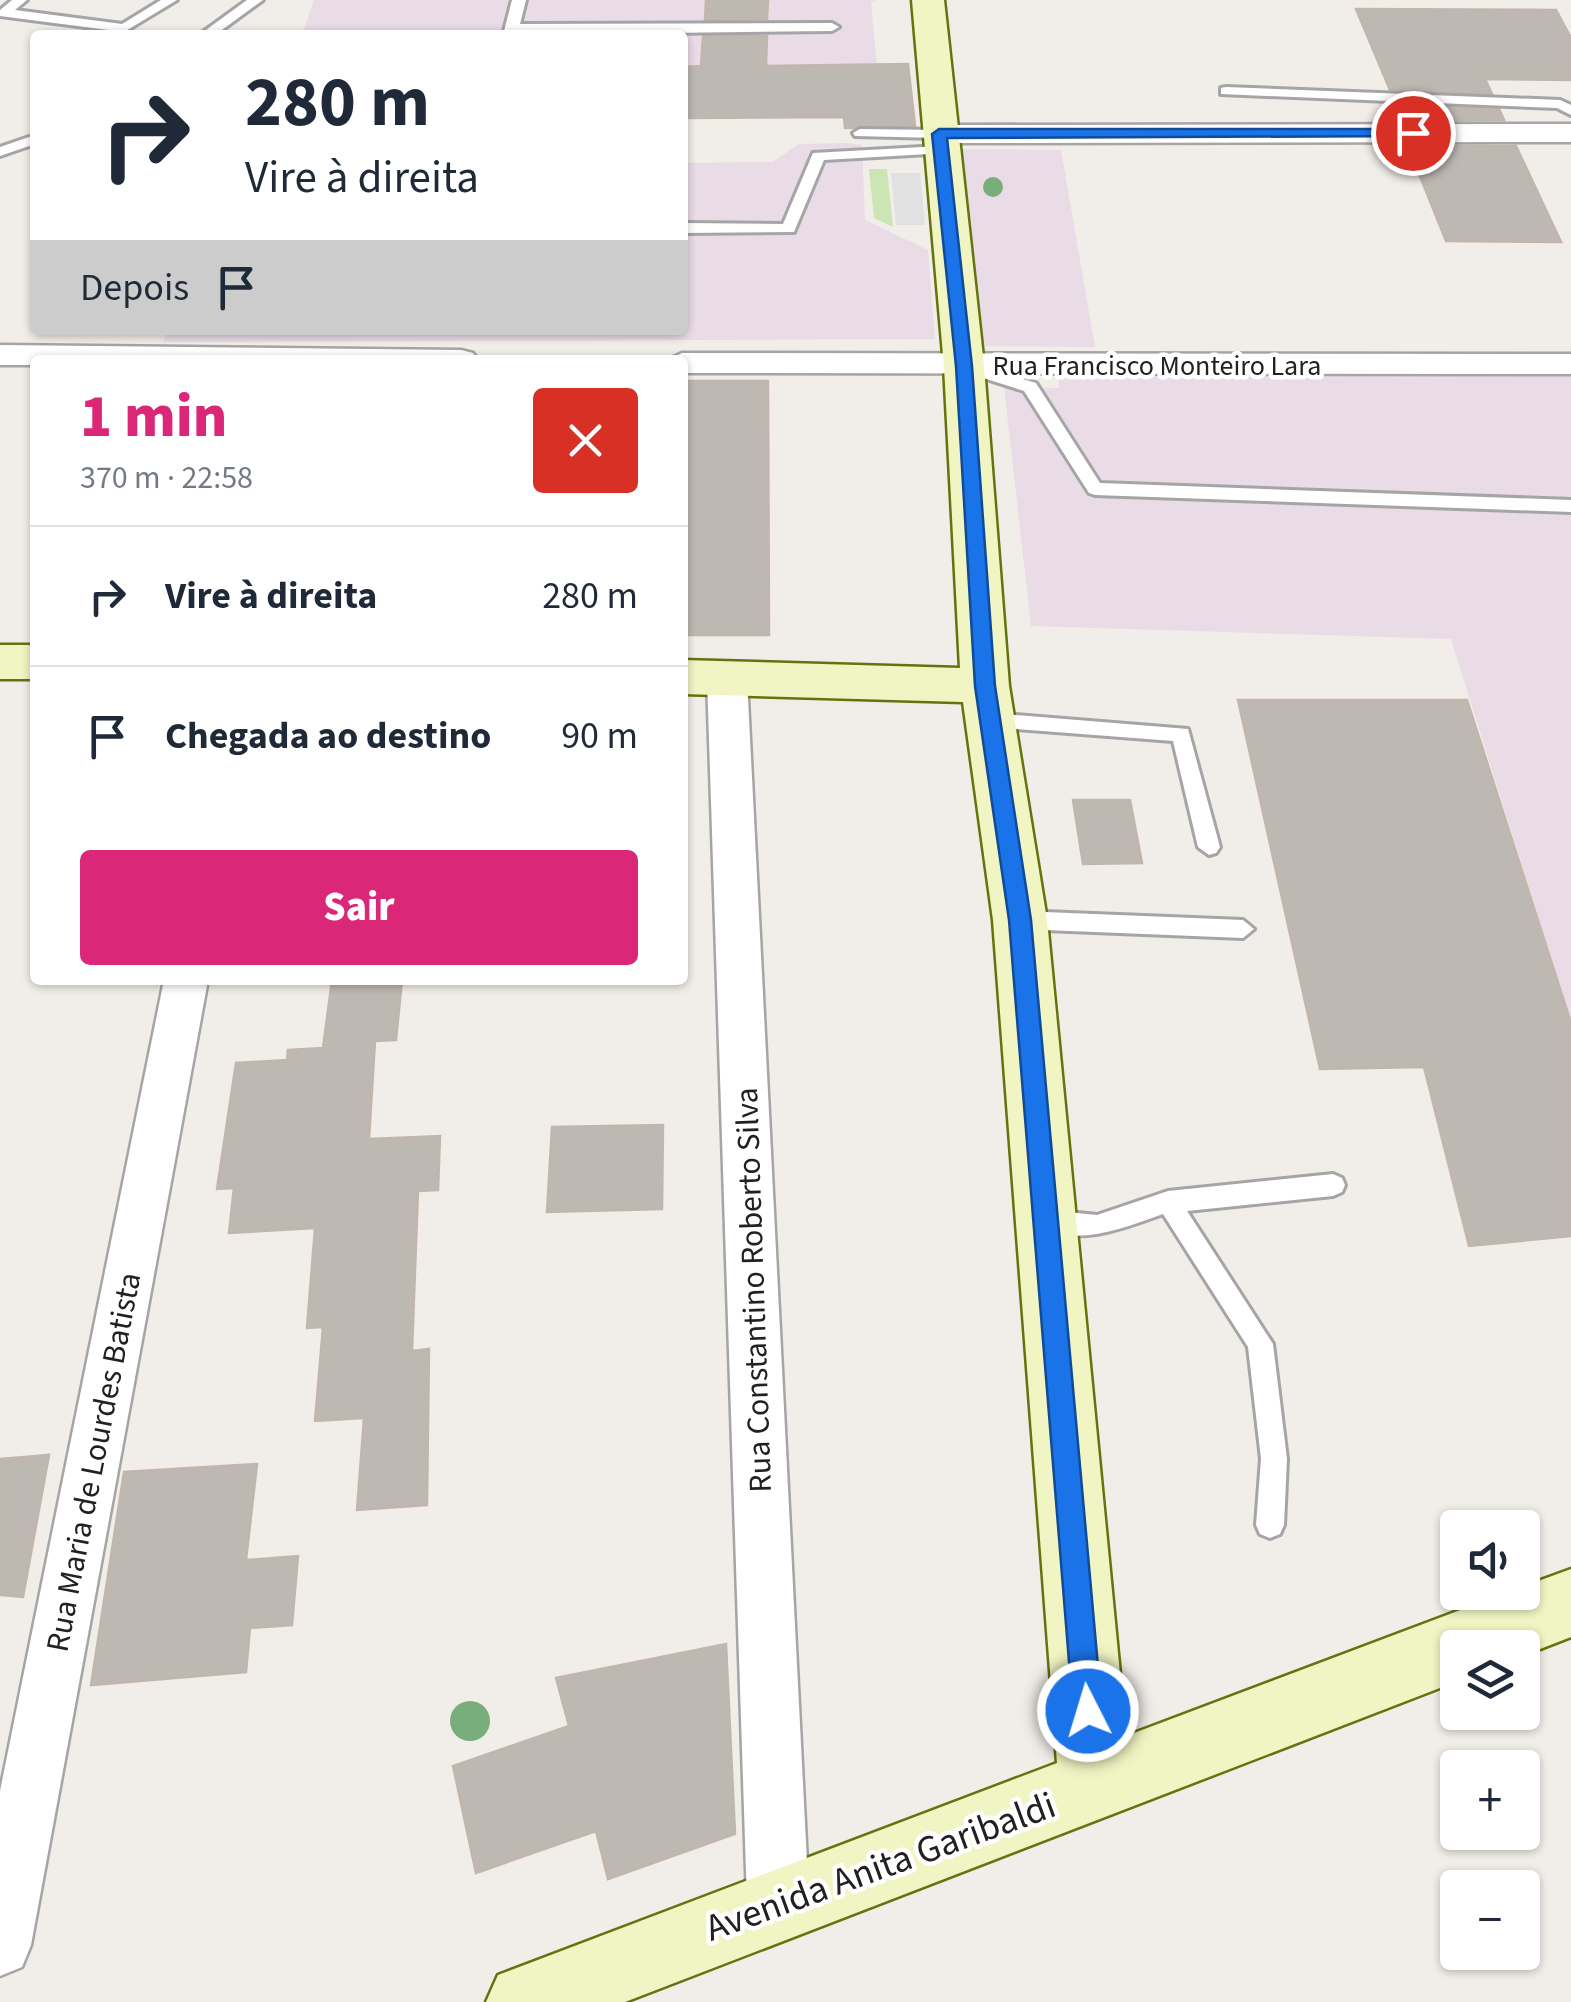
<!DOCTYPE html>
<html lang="pt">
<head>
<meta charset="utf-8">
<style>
	body { margin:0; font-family:"Source Sans 3",sans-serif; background:#f6f6f7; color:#1f2937; height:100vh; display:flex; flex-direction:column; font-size:38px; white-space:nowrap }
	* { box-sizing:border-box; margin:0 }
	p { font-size:32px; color:#747a83 }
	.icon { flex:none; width:55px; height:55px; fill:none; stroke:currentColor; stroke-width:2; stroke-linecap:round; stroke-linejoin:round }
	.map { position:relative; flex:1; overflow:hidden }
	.side { position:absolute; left:30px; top:355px; width:658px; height:630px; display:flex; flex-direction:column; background:#fff; border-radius:10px; box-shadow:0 2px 8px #0004 }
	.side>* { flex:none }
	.hud { position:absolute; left:30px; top:30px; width:658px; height:305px; border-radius:10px; box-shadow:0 2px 8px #0004; background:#fff; color:#1f2937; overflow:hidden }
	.tools { position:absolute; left:1440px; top:1510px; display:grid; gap:20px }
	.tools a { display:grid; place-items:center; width:100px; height:100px; border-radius:10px; background:#fff; box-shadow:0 2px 8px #0004; font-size:50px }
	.pin { position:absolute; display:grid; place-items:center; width:85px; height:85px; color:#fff; margin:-42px; border:5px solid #fff; border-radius:50%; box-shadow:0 2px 10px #0007 }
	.me { position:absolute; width:110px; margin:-55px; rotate:355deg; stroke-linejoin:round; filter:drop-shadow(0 0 8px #0008) }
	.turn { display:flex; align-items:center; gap:35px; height:210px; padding:0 50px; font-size:45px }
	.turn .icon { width:130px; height:130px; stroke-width:2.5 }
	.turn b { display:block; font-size:70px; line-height:85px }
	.then { display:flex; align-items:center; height:95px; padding:0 50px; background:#0003; gap:20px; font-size:38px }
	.round { display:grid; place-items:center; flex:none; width:105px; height:105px; border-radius:10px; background:#f6f6f7 }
	.overview { display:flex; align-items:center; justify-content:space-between; height:170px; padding:0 50px }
	h1 { font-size:60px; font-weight:800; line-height:75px; color:#db2777 }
	.action { display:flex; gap:20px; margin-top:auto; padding:20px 50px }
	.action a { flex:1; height:115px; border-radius:10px; background:#db2777; color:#fff; font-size:40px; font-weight:800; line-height:115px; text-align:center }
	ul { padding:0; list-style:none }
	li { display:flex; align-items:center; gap:30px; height:140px; padding:0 50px; border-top:2px solid #e0e1e3 }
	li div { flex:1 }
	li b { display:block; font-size:38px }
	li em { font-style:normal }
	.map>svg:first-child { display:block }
	.industrial { fill:#e9dce6 }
	.grass { fill:#cbe6b4 }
	.parking { fill:#e1e1e1 }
	.building { fill:#beb8b2; stroke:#c2b6ac; stroke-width:2.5 }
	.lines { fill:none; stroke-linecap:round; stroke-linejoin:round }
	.lane-casing { stroke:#a5a5a5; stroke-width:6 }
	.street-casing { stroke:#a5a5a5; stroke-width:5 }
	.secondary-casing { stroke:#64730e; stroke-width:5 }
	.lane { fill:#fff; fill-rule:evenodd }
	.street { fill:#fff; fill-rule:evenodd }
	.secondary { fill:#f1f5c3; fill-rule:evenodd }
	.tree { fill:#78ae7b }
	.route { fill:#1a73e8; stroke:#114b97; stroke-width:2.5 }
	.labels { text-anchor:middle; stroke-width:9; stroke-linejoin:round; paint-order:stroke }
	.far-street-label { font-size:28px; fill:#212121; stroke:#fff }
	.street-label { font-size:32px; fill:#212121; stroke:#fff }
	.near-street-label { font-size:38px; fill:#212121; stroke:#fff }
</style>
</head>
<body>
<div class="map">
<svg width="1571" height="2002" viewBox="0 0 1571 2002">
	<rect width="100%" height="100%" fill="#f1eee9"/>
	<g class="industrial">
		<path d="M314,0H876L871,2L877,65L683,67L682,35H302Z"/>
		<path d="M847,143L862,145L865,220L928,250L935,339L163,342L168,330H682L683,163L772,162L799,144Z"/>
		<path d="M963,149L1061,150L1095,347L986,346L977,339L955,155Z"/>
		<path d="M1571,376V1023L1451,639L1031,626L1004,387L1059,388V377Z"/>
	</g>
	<path class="grass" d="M869,169H887L893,227L874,218Z"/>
	<path class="parking" d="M891,173H920L925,225H896Z"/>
	<g class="building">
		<path d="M706,0H768L767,19L705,20Z"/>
		<path d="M1356,9L1556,10L1571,38V80L1485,79L1492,94L1390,90Z"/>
		<path d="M703,36H767L766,66L908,64L915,126L845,128L844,117L682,118V67L701,66Z"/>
		<path d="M1396,105L1499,109L1504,120L1402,121Z"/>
		<path d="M1413,146H1516L1561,242L1446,241L1409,149Z"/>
		<path d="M682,381H768L769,635H682Z"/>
		<path d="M1238,700H1467L1571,1023V1236L1469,1246L1424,1067L1320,1069Z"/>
		<path d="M1073,800H1130L1142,863L1083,864Z"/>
		<path d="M332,980H402L396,1040L375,1041L369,1139L440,1136L438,1190L418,1191L412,1351L429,1349L427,1505L357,1510L364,1418L315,1421L323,1327L307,1328L315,1228L229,1233L234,1188L217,1189L236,1063L287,1060L288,1050L323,1048Z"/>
		<path d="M663,1125L662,1209L547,1212L552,1127Z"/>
		<path d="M49,1455L23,1597L0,1595V1459Z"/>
		<path d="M257,1464L246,1560L298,1556L292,1625L250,1628L246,1672L91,1685L124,1472Z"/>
		<path d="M726,1644L735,1834L608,1879L596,1831L476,1873L453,1766L569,1726L556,1678Z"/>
	</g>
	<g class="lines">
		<defs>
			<g id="lane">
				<path d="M12,0H27L15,10L122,24L161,0H177L124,32L0,16V10Z"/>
				<path d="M247,0H263L215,35H199Z"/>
				<path d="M512,0H526L520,24L832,23L839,27L832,31L503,35Z"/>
				<path d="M1226,87L1560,100L1571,105V115L1557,108L1221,94V88Z"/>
				<path d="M860,129L939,130L946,134L939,138L855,136L853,133Z"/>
				<path d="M35,135V144L0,156V147Z"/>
				<path d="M941,146L946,147V153L824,160L794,232L682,233V223L783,224L813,153Z"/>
				<path d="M964,361L1036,383L1100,483L1571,500V512L1095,495L1089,493L1024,391L958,370V362Z"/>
				<path d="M990,713L1188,729L1220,847L1216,853L1209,855L1198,847L1173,741L990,727L980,720Z"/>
				<path d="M1020,911L1243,920L1254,929L1243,938L1020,929L1009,920Z"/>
				<path d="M1333,1174L1342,1178L1345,1185L1342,1192L1333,1196L1187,1211L1273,1344L1287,1459L1284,1525L1280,1534L1270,1538L1260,1534L1256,1525L1261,1459L1248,1347L1163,1214C1121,1229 1083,1245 1039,1229L1036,1221L1039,1213L1048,1210L1097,1215L1168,1191Z"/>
			</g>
			<g id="street">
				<path d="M1571,124V142L939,143L924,134L939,125Z"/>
				<path d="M0,345L461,350L473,353L478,360H35V365H0Z"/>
				<path d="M682,353L1571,354V374L682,373V360H667Z"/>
				<path d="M727,665L741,669L747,679L809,1902L800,1924L778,1933L756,1924L747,1902L707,679L713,669Z"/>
				<path d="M164,980H208L31,1945L22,1967L0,1976V1791Z"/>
			</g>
			<g id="secondary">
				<path d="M912,0H944L984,366L1009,686L1047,920L1126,1736L1508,1592H1522V1587L1571,1569V1637L1522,1656V1648H1458V1681L625,2002H486L498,1975L1057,1763L993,920L963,702L682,694V660L960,668L944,366Z"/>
				<rect x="0" y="645" width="35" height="34"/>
			</g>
		</defs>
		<use href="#lane" class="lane-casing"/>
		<use href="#street" class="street-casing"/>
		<use href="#secondary" class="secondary-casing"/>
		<use href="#lane" class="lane"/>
		<use href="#street" class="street"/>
		<use href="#secondary" class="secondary"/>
	</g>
	<g class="tree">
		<circle cx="993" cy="187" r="10"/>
		<circle cx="470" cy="1721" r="20"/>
	</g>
	<path class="route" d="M1413,129L1420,133L1418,136L947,138L972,366L995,686L1031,920L1102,1711L1098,1721L1088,1726L1077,1721L1073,1711L1009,920L975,686L956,366L932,134L939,129Z"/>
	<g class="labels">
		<g class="far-street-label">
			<text x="1157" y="375">Rua Francisco Monteiro Lara</text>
		</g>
		<g class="street-label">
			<text transform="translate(753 1290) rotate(-92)" y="11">Rua Constantino Roberto Silva</text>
			<text transform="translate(93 1462) rotate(-79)" y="11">Rua Maria de Lourdes Batista</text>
		</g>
		<g class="near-street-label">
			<text transform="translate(880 1866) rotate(-20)" y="13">Avenida Anita Garibaldi</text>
		</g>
	</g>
</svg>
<div class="tools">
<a><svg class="icon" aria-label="sound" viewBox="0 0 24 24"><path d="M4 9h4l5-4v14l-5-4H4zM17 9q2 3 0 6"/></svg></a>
<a><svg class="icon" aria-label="layers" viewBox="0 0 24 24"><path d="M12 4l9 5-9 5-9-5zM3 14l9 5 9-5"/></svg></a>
<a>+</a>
<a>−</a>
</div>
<div class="pin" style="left:1413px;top:133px;background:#d93025"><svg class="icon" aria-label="arrive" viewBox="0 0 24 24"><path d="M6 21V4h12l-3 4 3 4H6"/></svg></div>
<svg class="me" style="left:1088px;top:1711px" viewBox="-20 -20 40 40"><circle r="17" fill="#1a73e8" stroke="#fff" stroke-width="3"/><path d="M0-11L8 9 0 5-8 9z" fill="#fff"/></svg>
<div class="hud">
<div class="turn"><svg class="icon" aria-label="right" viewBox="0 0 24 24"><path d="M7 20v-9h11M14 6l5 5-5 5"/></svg><div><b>280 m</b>Vire à direita</div></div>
<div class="then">Depois<svg class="icon" aria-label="arrive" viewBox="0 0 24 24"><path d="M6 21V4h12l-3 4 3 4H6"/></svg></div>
</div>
<section class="side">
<div class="overview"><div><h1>1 min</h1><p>370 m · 22:58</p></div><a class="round" style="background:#d93025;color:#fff"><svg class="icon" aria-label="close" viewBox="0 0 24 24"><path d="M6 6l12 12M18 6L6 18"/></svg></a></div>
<ul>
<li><svg class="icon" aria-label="right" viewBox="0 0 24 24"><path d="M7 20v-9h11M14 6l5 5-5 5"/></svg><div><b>Vire à direita</b></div><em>280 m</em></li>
<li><svg class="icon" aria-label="arrive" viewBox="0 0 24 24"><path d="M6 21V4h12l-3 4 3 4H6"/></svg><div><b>Chegada ao destino</b></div><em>90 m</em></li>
</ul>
<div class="action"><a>Sair</a></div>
</section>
</div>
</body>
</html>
